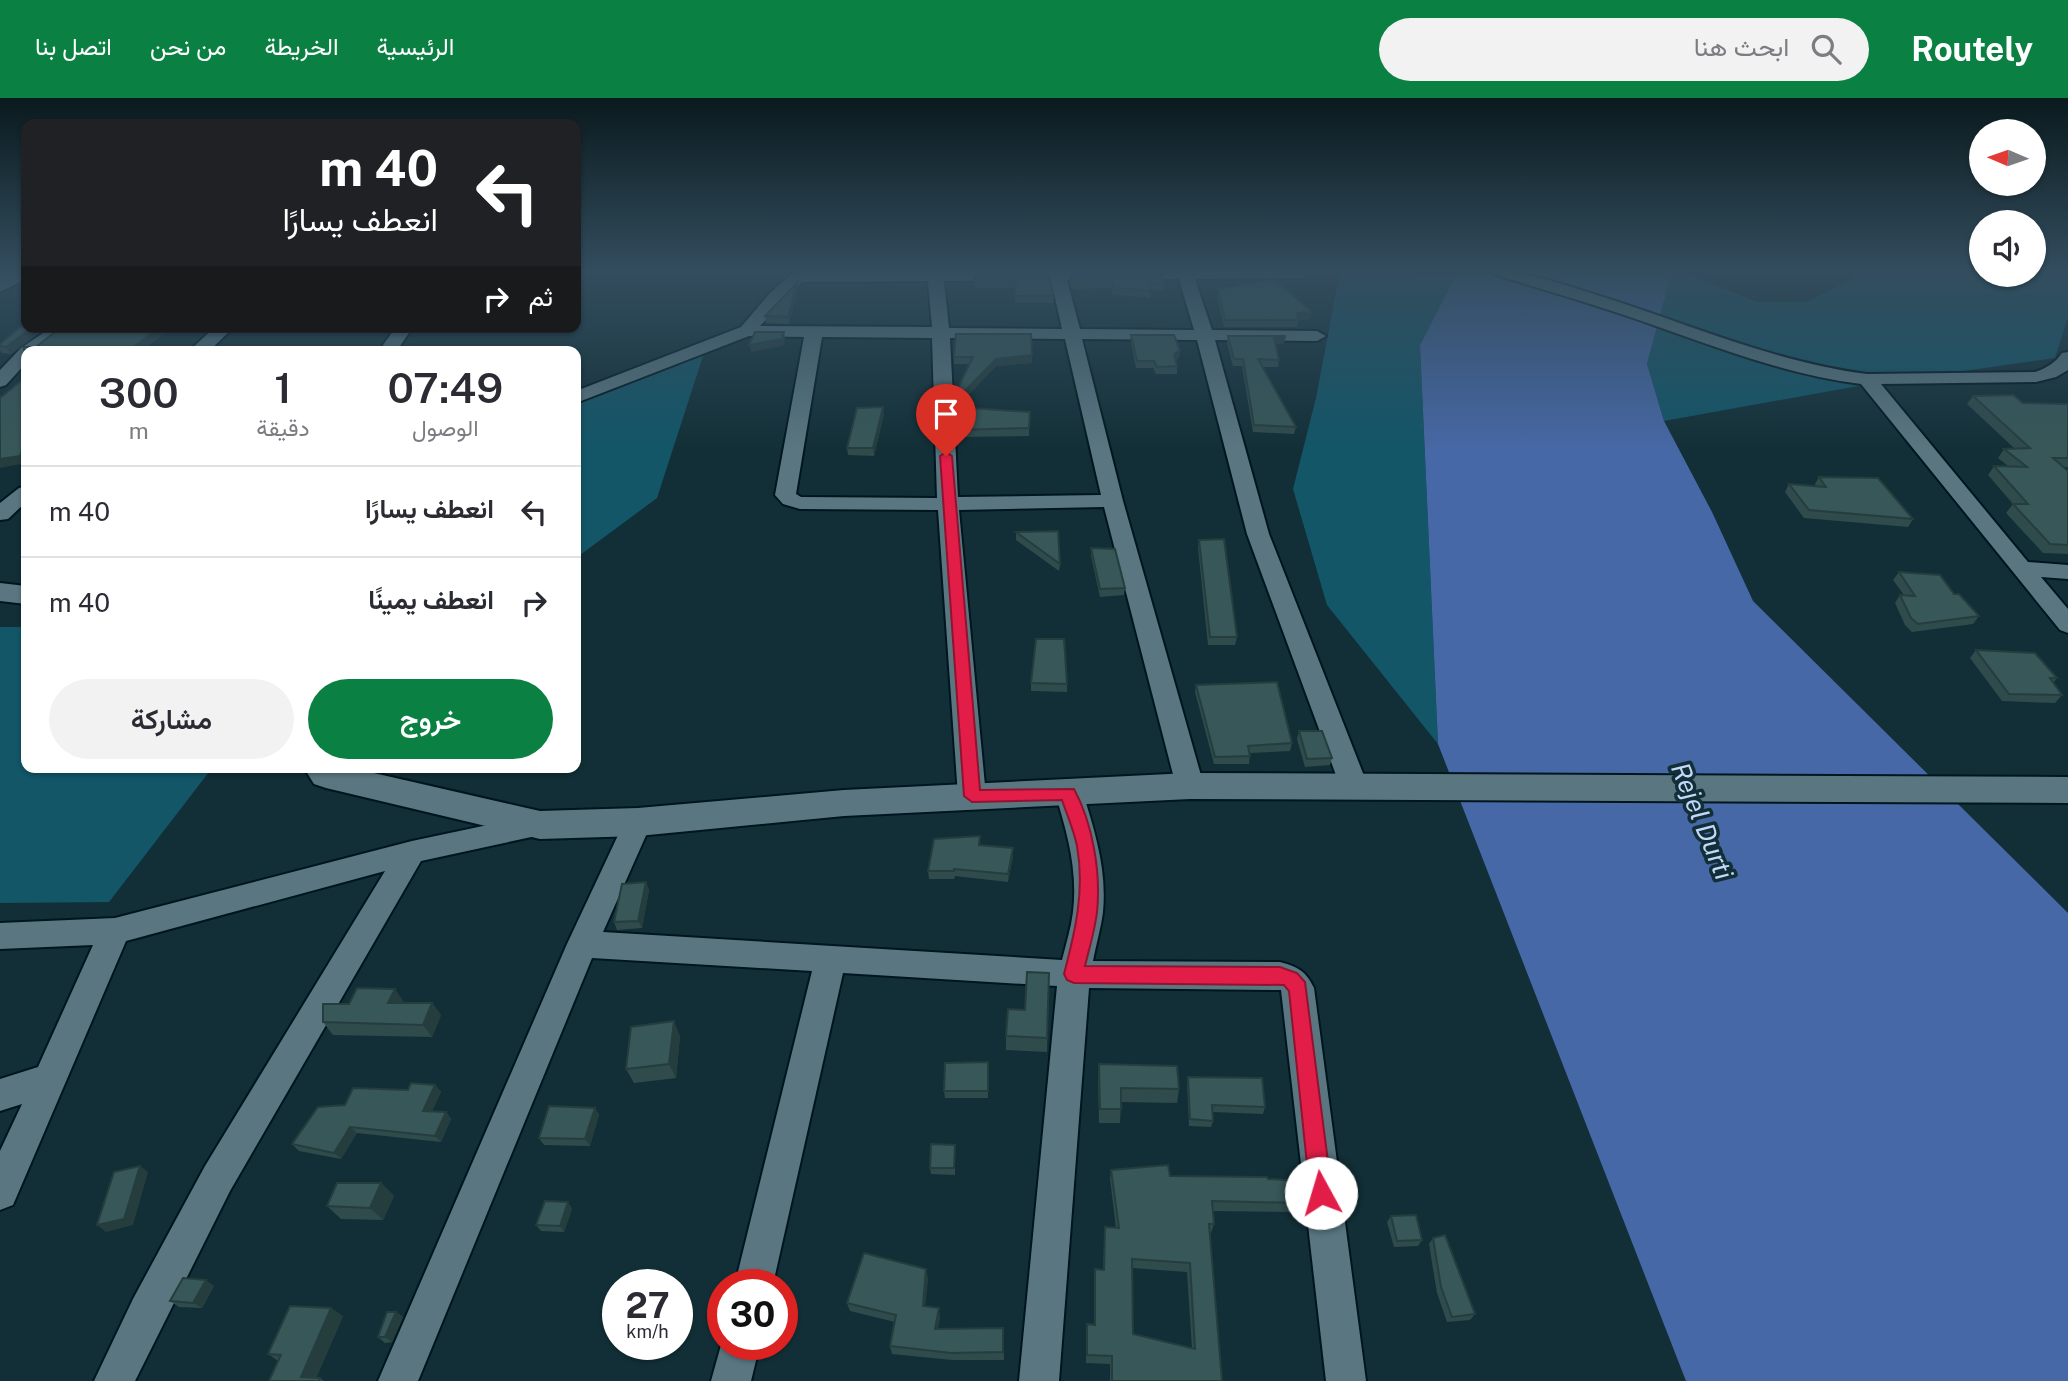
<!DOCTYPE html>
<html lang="ar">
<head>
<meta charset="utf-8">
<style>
	body { margin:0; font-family:"Public Sans",Vazirmatn,sans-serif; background:#f2f2f3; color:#2b2b33; direction:rtl; height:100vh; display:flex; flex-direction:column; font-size:26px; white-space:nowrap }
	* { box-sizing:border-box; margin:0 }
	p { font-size:23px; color:#7c7c81 }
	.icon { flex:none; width:38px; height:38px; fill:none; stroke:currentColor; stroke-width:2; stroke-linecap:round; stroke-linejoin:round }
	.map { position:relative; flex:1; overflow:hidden; direction:ltr }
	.sheet { position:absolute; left:21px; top:248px; width:560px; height:427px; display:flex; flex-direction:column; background:#fff; border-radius:14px; box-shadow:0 2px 5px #0004; direction:rtl }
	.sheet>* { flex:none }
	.hud { position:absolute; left:21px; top:21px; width:560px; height:214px; border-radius:14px; box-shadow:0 2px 5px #0004; direction:rtl; background:#202124; color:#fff; overflow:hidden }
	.needle { width:46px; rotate:272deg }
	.buttons { position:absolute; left:1969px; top:21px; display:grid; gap:14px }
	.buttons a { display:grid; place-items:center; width:77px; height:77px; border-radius:50%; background:#fff; box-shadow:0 2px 5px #0004; font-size:35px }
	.speed { position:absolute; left:602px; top:1171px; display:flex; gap:14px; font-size:35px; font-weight:700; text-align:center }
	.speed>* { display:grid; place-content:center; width:91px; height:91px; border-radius:50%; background:#fff; box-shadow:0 2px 5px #0004; line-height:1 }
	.speed small { font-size:18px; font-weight:400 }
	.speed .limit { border:10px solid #d22; background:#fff; color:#111 }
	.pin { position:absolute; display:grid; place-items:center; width:60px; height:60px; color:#fff; margin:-72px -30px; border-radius:50% 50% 50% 0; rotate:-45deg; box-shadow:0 0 7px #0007 }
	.pin .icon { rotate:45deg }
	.me { position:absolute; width:77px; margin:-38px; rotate:354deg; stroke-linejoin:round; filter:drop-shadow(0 0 5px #0008) }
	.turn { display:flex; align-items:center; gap:24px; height:147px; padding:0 28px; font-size:32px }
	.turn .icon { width:91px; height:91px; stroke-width:2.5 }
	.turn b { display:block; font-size:49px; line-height:60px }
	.then { display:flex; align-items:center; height:66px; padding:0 28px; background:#0003; gap:14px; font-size:26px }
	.eta { display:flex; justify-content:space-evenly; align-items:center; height:119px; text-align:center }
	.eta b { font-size:42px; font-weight:600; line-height:49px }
	.primary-button { display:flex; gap:14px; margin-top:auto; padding:14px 28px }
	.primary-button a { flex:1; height:80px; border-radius:42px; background:#0b8043; color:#fff; font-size:28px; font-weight:600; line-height:80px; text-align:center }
	.primary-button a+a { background:#f2f2f3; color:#2b2b33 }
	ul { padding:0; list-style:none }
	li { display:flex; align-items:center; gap:21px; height:91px; padding:0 28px; border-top:2px solid #e1e1e2 }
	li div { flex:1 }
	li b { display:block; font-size:26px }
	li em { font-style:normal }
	header { display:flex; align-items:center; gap:42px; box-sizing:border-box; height:98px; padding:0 35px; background:#0b8043; color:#fff }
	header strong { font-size:33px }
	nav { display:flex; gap:38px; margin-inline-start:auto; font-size:24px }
	.search { width:490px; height:63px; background:#f2f2f3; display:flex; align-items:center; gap:18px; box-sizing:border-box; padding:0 24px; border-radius:38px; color:#7c7c81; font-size:26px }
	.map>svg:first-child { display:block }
	.green { fill:#125668 }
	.water { fill:#4768a6 }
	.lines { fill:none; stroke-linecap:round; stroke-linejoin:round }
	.minor-casing { stroke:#00161e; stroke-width:4 }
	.tertiary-casing { stroke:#00161e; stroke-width:4 }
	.minor { fill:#5a7781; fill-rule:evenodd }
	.tertiary { fill:#5a7781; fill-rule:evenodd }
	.wall { fill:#2f4b4c; fill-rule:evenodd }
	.shaded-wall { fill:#263d3e }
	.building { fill:#375758; stroke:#263d3e; stroke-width:2; fill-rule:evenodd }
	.route { fill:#e11d48; stroke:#92132f; stroke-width:2 }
	.labels { text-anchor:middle; stroke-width:7; stroke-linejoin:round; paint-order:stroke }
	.water-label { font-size:26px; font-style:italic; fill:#c4d8fc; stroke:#122f37 }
</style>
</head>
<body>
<header>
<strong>Routely</strong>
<div class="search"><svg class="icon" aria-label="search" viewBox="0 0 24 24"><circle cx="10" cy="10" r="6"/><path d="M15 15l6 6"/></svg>ابحث هنا</div>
<nav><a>الرئيسية</a><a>الخريطة</a><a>من نحن</a><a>اتصل بنا</a></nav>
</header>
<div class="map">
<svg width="2068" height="1283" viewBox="0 0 2068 1283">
	<rect width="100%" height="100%" fill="#122f37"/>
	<g class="green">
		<path d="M1340,173L1455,178L1420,247L1438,646L1327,507L1293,391L1316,300Z"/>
		<path d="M1672,173H1682L1757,204H1808L1865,173H1981V177H2034V173H2068V219L2055,260L1864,287L1664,323L1647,266Z"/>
		<path d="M704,255L657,400L576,460V301Z"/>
		<path d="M0,529H26V670H212L109,804L0,805Z"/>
	</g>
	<path class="water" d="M1458,173H1672L1647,266L1664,323L1712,414L1753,503L2068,815V1283H1686L1438,646L1420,247Z"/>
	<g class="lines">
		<defs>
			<g id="minor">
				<path d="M0,173H26V179L0,181Z"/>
				<path d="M795,173H1316L1302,180L1195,181L1212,232L1317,233L1326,238L1317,243L1215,242L1269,436L1368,688L1364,695L1354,698L1344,695L1340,688L1247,436L1197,242L1082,241L1123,403L1204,688L1200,695L1190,698L1180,695L1176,688L1104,409L959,412L986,698L982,705L972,708L962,705L958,698L938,412L800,411L783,406L775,397L804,239L749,238L576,305V293L741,229L770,195ZM1179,181L1194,232L1080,231L1067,182ZM1051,182L1062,231L949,230L944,183ZM928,183L932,229L760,228L802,184ZM822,239L932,240L937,400L801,399L796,396ZM950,240L1065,241L1101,397L958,399Z"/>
				<path d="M1491,173C1529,173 1564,187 1600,198C1689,226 1774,264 1867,276L2035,274C2047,270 2055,265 2062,255L2068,254V272L2056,279L2036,284L1881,286L2028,464L2068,467V481L2041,479L2068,511V535L2060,532L1861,286C1790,277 1724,252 1656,228C1603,209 1548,193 1493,176Z"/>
				<path d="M52,229H72L39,254H26V265L6,287L0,289V272L21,250Z"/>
				<path d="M215,229H234L208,254H188Z"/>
				<path d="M396,229H413L396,254H378Z"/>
				<path d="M26,388V404L8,421L0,422V405L19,390Z"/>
				<path d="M1069,685L1079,688L1083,695C1095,734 1107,772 1103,814C1101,830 1096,847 1093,863L1280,864C1298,869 1306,873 1314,890L1366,1283H1326L1281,892L1089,890L1059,1283H1019L1057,888L843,875L773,1186H735L812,873L592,860L418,1283H378L567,846L628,716L638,713L648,716L652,724L603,834L1062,862C1066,846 1071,830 1073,814C1078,772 1067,734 1055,695L1059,688Z"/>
				<path d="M540,716L550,719L554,727L550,735L421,763L230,1093L135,1283H94L133,1201L205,1068L385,773L126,843L13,1107L0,1112V1053L22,1006L0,1013V981L38,969L93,847L0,851V825L115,820L412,743Z"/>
				<path d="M723,1240V1246H760L751,1283H711Z"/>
			</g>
			<g id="tertiary">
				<path d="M10,173H26V181L0,194V179Z"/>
				<path d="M0,485L26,488V506L0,503Z"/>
				<path d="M304,670H352L540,713L638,710L844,692L1190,675L2068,679V705L1190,701L844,718L638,738L540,741L326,690L314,686Z"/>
			</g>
		</defs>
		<use href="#minor" class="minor-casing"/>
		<use href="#tertiary" class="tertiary-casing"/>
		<use href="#minor" class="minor"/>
		<use href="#tertiary" class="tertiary"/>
	</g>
	<g class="wall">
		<path d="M975,178H1049L1054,198L1053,205H1015L1016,190H975Z"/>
		<path d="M1071,178L1164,185V192H1150V200L1112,196V190L1072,191L1070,185Z"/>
		<path d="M797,185L798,192L789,226L766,225L765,218Z"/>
		<path d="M1218,191L1310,221L1298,222L1297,229H1224L1217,198Z"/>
		<path d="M20,229H47L11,256L2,255L0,252V246Z"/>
		<path d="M956,236L1032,265L996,268L960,306L956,303L955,296L970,266H954Z"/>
		<path d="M1131,237L1179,260L1176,262L1177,268V276H1156L1153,270H1136L1131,244Z"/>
		<path d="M1228,238H1286L1284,245L1276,246L1279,262L1278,269H1262L1296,329L1294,336L1253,334L1242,268H1233L1227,245Z"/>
		<path d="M1973,298L2023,305L2068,306V369H2063L2068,373V456L2043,455L2006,415L2013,406L1988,377L1994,368H2008L1998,360L2004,351L2014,350L1967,306Z"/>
		<path d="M956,309L1030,314L1029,338L958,339Z"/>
		<path d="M884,316L874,358L848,357L847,350Z"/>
		<path d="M1819,379L1913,421L1908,429L1804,420L1785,394L1789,386L1816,388L1815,386Z"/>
		<path d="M1016,434L1060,466L1059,473L1016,442Z"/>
		<path d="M1199,442L1237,539L1235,547H1208L1198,450Z"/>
		<path d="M1091,450L1125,490L1124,497L1100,499L1091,458Z"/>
		<path d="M1899,474L1954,496L1979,518L1973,526L1912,534L1905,527L1895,505L1900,497H1904L1893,482Z"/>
		<path d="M1976,552L2057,580L2053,585L2062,597L2055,605L2002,603L1970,560Z"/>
		<path d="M1031,585L1067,586V594L1031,593Z"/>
		<path d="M1196,587L1292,645L1290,653L1250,655L1249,666H1214L1195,594Z"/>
		<path d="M1299,633L1332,660L1330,667L1305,669L1297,641Z"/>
		<path d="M980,747L1013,750V758L1008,784L955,778L954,781H929L928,773Z"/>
		<path d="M646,784L649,792L642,830L617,832L614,824Z"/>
		<path d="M1049,875L1047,954L1006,952V938L1025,912Z"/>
		<path d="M404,904L403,905H432L441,917L432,939L333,937L323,924Z"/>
		<path d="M680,938L676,980L634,985L626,971Z"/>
		<path d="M1099,966L1179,991L1177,1005L1121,1004L1120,1025H1099L1098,980Z"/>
		<path d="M988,972V1000H945L944,993Z"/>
		<path d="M1188,979L1265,1009L1263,1016L1212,1014L1213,1023L1211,1029L1189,1028L1187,986Z"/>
		<path d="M435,987L441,994L432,1013L446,1014L451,1021L441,1044L357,1035L341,1061L299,1053L292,1046L345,1007L408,992Z"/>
		<path d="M595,1010L599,1017L590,1048L544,1047L539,1040Z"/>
		<path d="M955,1047V1077L931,1076L930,1070Z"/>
		<path d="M1111,1072L1170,1078L1268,1081L1308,1108L1304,1117H1294L1293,1114L1213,1113L1214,1126L1211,1135H1210L1222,1283H1110V1266L1086,1265L1087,1226L1094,1227L1095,1171L1103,1172L1105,1129L1116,1130L1110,1081ZM1132,1170L1187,1174L1192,1250L1133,1236Z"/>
		<path d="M381,1085L394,1098L383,1122L341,1121L327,1108Z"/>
		<path d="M572,1111L564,1134L541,1133L536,1127Z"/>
		<path d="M1391,1118L1422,1142L1418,1148L1394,1149L1387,1124Z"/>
		<path d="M1433,1140L1475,1216L1470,1222L1447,1224L1437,1195L1429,1146Z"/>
		<path d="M928,1180L925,1208L940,1218L938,1231L1003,1230L1004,1262H952L892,1256L890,1248L895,1224L850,1213L847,1205Z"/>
		<path d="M214,1188L202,1210L179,1209L170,1203Z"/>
		<path d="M396,1214L403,1219L392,1244L385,1245L378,1239Z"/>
		<path d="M343,1218L316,1280H320L324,1283H269L278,1263L268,1256Z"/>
	</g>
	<g class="shaded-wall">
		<path d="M797,185L798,192L789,226L788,219Z"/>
		<path d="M1312,214L1310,221L1296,222L1297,215Z"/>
		<path d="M33,229H47L11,256L6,249Z"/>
		<path d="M160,229H173L141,254H127Z"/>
		<path d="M784,234L785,241L783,248L751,254L749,247Z"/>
		<path d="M1286,238L1284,245L1273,247L1274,240Z"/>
		<path d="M1180,253L1179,260L1173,263L1174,256Z"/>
		<path d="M1032,257V265L996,268L960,306L959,299L996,261Z"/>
		<path d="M883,309L884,316L874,358L873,350Z"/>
		<path d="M26,344V365L0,370V361Z"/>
		<path d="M1013,750V758L1008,784V776Z"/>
		<path d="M646,784L649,792L642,830L638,823Z"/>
		<path d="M395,891L404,904L397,918L388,905Z"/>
		<path d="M432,905L441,917L432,939L423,927Z"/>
		<path d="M674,923L680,938L676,980L669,966Z"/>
		<path d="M435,987L441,994L429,1019L423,1013Z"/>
		<path d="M595,1010L599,1017L590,1048L585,1041Z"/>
		<path d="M446,1014L451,1021L441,1044L435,1038Z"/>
		<path d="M350,1029L357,1035L341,1061L334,1055Z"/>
		<path d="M140,1068L148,1074L133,1127L106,1134L97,1127Z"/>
		<path d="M381,1085L394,1098L383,1122L370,1110Z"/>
		<path d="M568,1104L572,1111L564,1134L560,1128Z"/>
		<path d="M926,1171L928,1180L924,1216L923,1208Z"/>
		<path d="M206,1182L214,1188L202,1210L193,1205Z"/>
		<path d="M331,1210L343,1218L315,1283L301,1279Z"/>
		<path d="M939,1210L940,1218L937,1239L935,1231Z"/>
		<path d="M396,1214L403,1219L392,1244L385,1239Z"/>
	</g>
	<g class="building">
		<path d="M1162,177L1164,185H1150V193L1113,189V183L1072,184L1071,178Z"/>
		<path d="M975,178H1049L1054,198H1015L1016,183H975Z"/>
		<path d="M1274,181L1312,214L1297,215L1298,222H1225L1218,191Z"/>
		<path d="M797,185L788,219L765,218Z"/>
		<path d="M20,229H33L6,249L0,248V246Z"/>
		<path d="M61,229H160L127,254H35L24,252V249H36Z"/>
		<path d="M755,234H784L782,241L749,247Z"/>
		<path d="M956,236H1031L1032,257L996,261L959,299L955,296L973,259H954Z"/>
		<path d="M1131,237H1174L1180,253L1174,256L1177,268L1157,269L1154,263H1137Z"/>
		<path d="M1228,238H1286L1274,240L1279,262L1258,261L1296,329L1254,327L1243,261H1234Z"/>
		<path d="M26,279V344L20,358L0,361V300Z"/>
		<path d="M2013,297L2023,305L2068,306V360H2053L2068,373V447L2050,446L2013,406H2028L1994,368L2027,369L2004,351L2030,350L1973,298Z"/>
		<path d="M883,309L873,350H847L857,310Z"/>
		<path d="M956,309L1030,314L1029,330L957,332Z"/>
		<path d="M1819,379L1878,380L1913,421L1809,412L1789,386L1826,389Z"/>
		<path d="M1058,433L1060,466L1016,434Z"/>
		<path d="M1224,441L1237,539H1210L1199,442Z"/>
		<path d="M1091,450L1115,451L1125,490L1100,491Z"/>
		<path d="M1899,474L1940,477L1954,496H1959L1979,518L1918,526L1911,520L1900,497L1915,498Z"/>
		<path d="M1036,541H1064L1067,586L1031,585Z"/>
		<path d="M1976,552L2035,555L2057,580H2050L2062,597L2009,596Z"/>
		<path d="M1277,584L1292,645L1248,648L1250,658L1215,659L1196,587Z"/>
		<path d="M1299,633H1322L1332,660L1307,661Z"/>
		<path d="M980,738L979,747L1013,750L1008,776L954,771V773H928L934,741Z"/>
		<path d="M646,784L638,823L614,824L622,786Z"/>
		<path d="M1027,874L1049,875L1047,940L1006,938L1008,911L1025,912Z"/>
		<path d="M357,890L395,891L388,905H432L423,927L323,924V906H349Z"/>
		<path d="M674,923L669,966L626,971L631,929Z"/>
		<path d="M988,964V993H944L945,965Z"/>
		<path d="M1099,966L1177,968L1179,991L1121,990V1011H1100Z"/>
		<path d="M1188,979L1262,980L1265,1009L1212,1007L1213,1023L1190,1021Z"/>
		<path d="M411,985L435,987L423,1013L446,1014L435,1038L350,1029L334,1055L292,1046L318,1009L345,1007L353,990L408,992Z"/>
		<path d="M549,1008L595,1010L585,1041L539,1040Z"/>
		<path d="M931,1046L955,1047L954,1070H930Z"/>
		<path d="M1168,1067L1170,1078L1267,1079L1268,1081L1305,1083L1308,1108H1297V1105L1212,1103L1214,1126H1209L1222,1283H1112V1258L1087,1257V1226L1095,1227V1171L1104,1172L1105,1129L1119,1130L1111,1072ZM1132,1161L1190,1165L1195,1251L1133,1236Z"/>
		<path d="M140,1068L124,1121L97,1127L114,1074Z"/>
		<path d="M337,1085H381L370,1110L327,1108Z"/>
		<path d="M545,1103L568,1104L560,1128L536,1127Z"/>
		<path d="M1416,1117L1422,1142L1397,1143L1391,1118Z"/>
		<path d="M1445,1137L1475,1216L1452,1219L1441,1189L1433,1140Z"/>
		<path d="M864,1155L926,1171L923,1208L939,1210L935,1231L1003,1230V1254L951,1255L890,1248L896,1217L847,1205Z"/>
		<path d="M183,1180L206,1182L193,1205L170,1203Z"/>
		<path d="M290,1208L331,1210L301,1279L320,1280L319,1283H269L281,1257L268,1256Z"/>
		<path d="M387,1214H396L385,1239H378Z"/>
	</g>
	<linearGradient id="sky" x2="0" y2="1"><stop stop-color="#0a1a1e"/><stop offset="0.49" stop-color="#334d5e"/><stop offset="1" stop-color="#334d5e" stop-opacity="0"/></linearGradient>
	<rect width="2068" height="353" fill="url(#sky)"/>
	<path class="route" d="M946,354L952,358L980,692L1074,691C1093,726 1101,775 1097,814C1095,832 1089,851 1085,868L1280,869L1297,875L1305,884L1332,1095L1329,1102L1321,1106L1314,1102L1310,1095L1289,893L1284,887L1074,885L1067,882L1064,876C1075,834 1085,793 1077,748C1074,733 1067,717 1062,702L972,704L964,698L940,358Z"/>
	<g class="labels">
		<g class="water-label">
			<text transform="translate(1702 723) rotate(68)" y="9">Rejel Durti</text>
		</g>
	</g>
</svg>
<div class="buttons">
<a><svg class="needle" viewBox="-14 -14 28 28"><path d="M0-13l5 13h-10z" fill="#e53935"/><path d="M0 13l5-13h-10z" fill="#7c7c81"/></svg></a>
<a><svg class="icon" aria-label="sound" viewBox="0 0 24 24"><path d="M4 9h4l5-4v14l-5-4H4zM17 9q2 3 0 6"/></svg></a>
</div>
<div class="speed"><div>27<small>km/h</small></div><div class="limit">30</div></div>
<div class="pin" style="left:946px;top:358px;background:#d93025"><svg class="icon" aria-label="arrive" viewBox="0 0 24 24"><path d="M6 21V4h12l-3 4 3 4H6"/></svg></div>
<svg class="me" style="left:1321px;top:1095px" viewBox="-20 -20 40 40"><circle r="19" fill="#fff"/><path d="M0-13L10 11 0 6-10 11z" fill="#e11d48"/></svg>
<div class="hud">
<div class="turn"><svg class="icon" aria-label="left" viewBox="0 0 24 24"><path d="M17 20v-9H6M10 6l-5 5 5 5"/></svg><div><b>40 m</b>انعطف يسارًا</div></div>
<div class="then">ثم<svg class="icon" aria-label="right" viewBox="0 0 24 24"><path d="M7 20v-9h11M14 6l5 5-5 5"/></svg></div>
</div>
<section class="sheet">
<div class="eta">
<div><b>07:49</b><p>الوصول</p></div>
<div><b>1</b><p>دقيقة</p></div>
<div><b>300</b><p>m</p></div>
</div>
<ul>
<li><svg class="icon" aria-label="left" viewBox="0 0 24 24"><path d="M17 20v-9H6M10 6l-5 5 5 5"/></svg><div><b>انعطف يسارًا</b></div><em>40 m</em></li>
<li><svg class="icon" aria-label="right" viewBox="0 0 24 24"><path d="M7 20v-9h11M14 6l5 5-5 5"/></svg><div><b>انعطف يمينًا</b></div><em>40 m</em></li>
</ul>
<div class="primary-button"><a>خروج</a><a>مشاركة</a></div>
</section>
</div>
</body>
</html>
